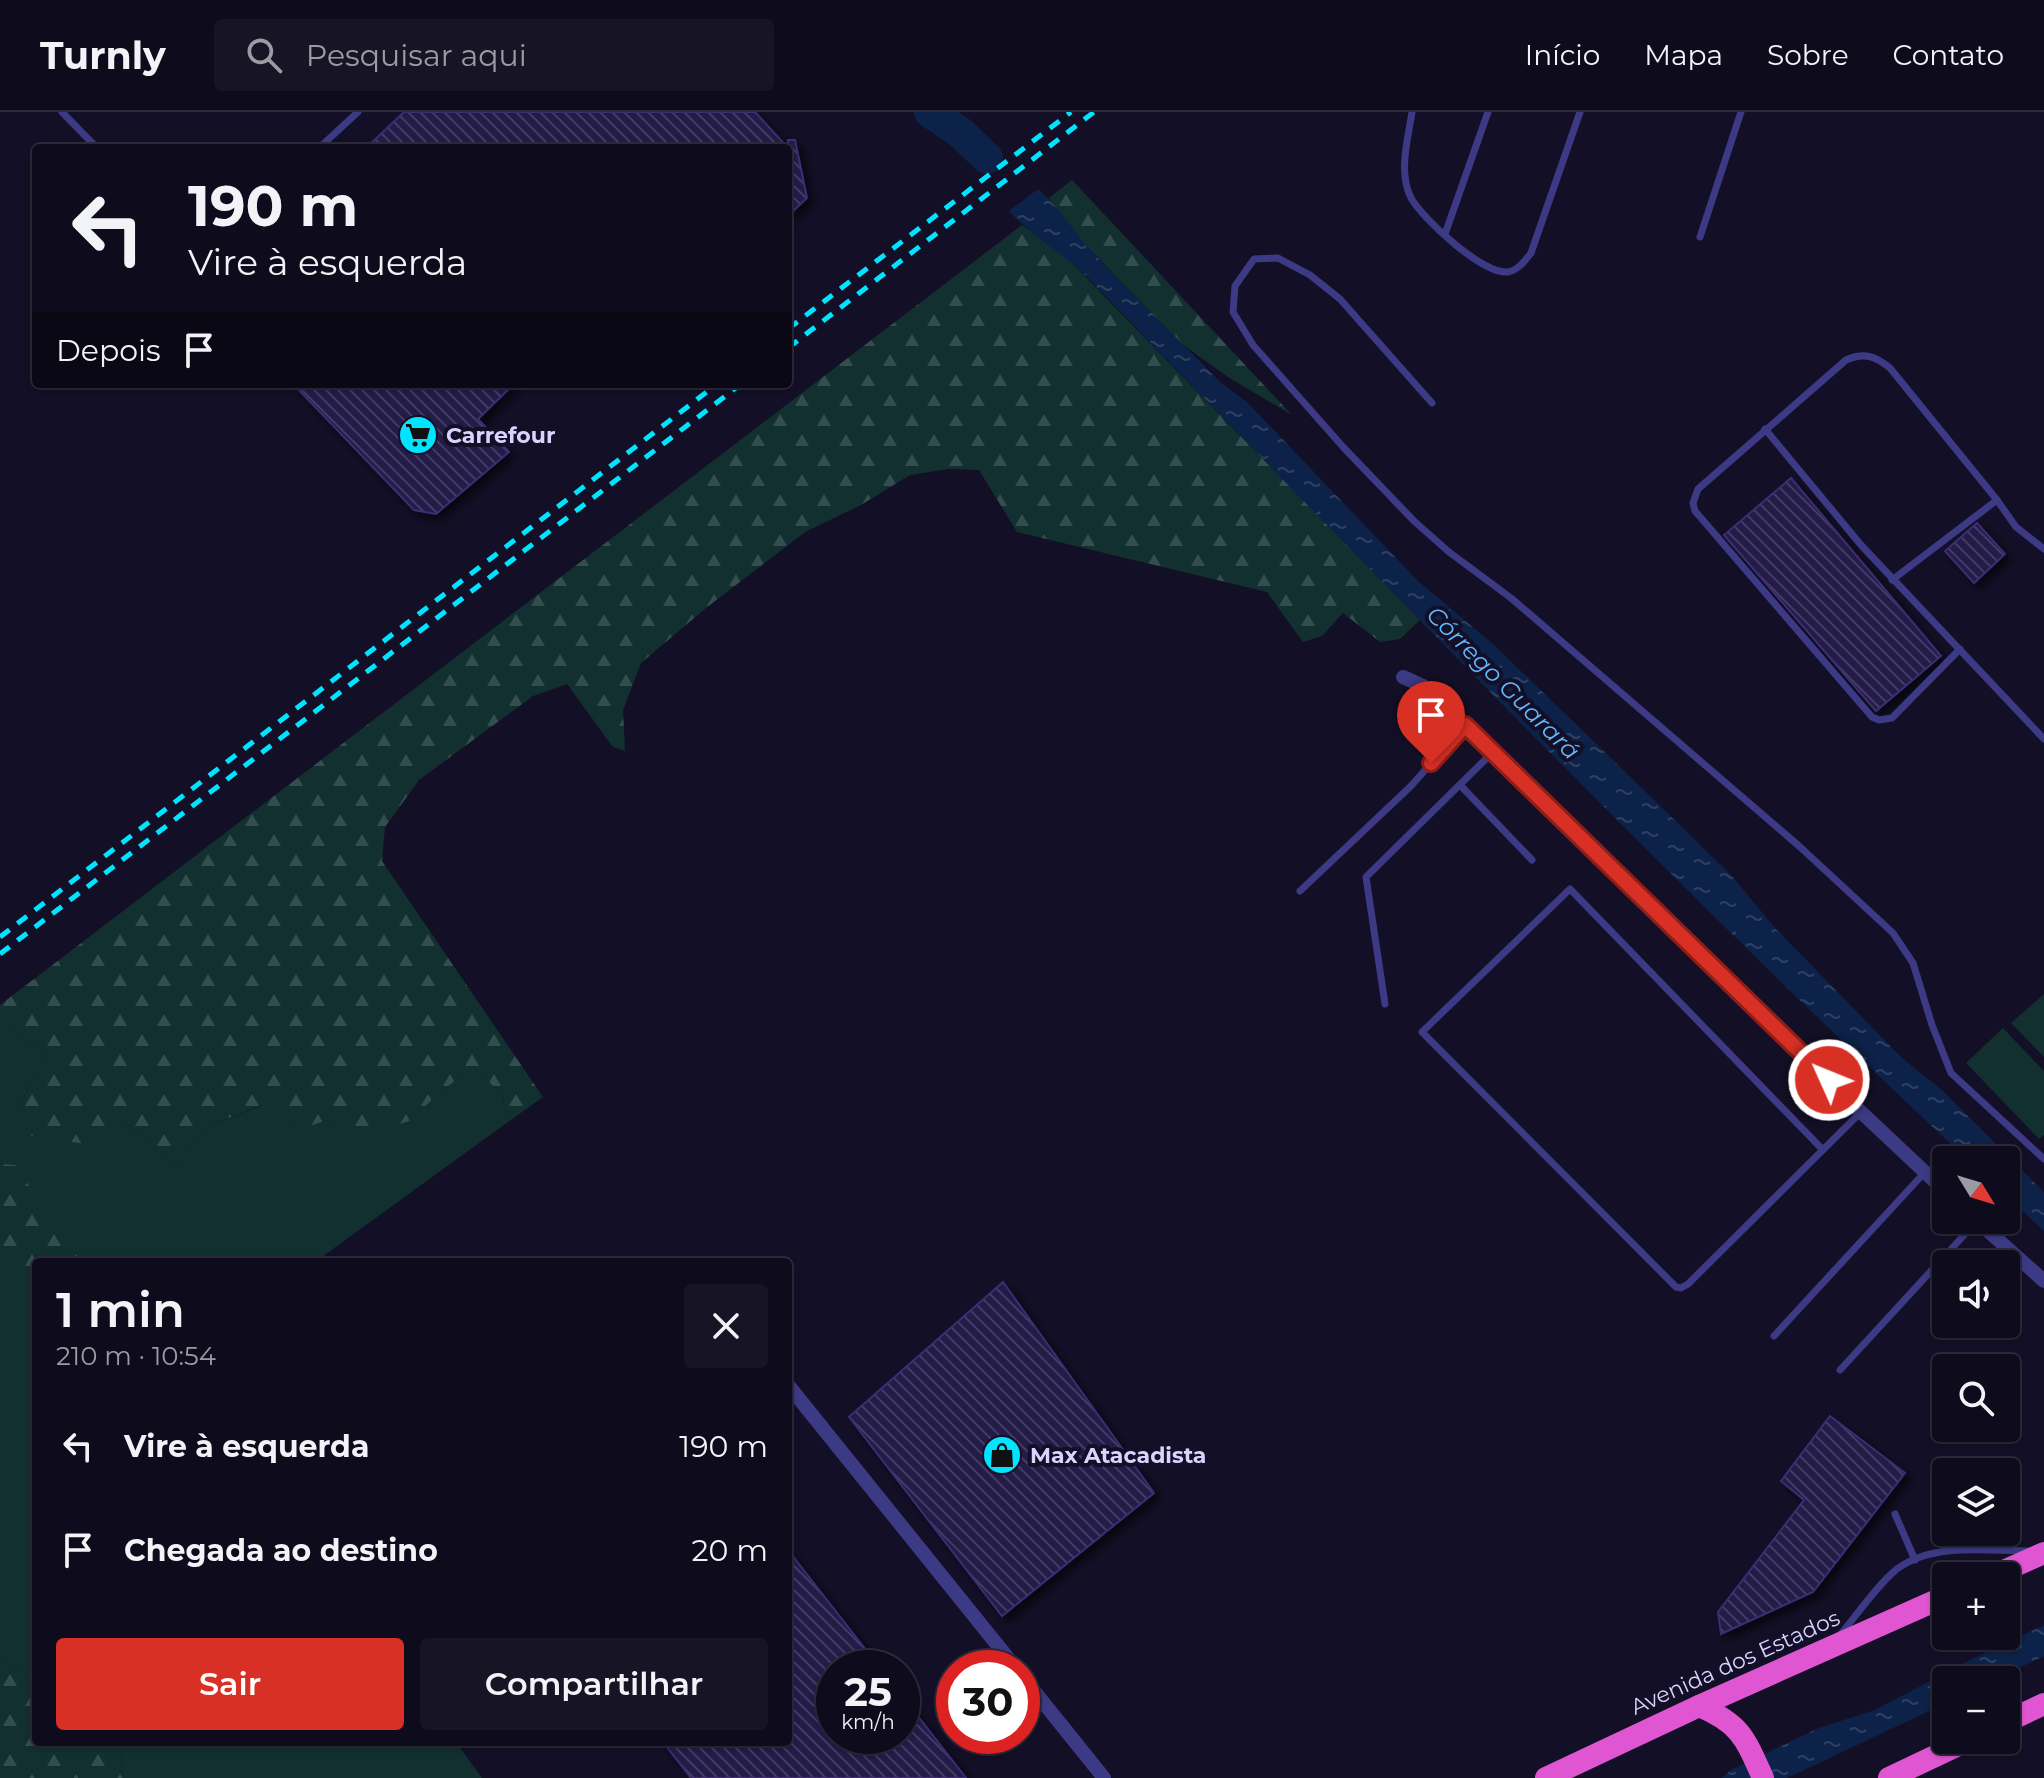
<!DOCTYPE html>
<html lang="pt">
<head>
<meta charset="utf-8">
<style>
	body { margin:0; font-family:Montserrat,sans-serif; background:#171425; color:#f1f3f6; height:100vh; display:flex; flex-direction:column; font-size:30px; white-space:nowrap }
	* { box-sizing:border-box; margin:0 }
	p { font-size:26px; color:#9b9ba3 }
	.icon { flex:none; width:44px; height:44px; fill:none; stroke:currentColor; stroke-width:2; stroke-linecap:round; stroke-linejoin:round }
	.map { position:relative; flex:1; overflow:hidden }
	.panel { position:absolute; left:32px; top:1146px; width:760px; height:488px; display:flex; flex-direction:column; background:#0e0b1c; border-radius:8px; box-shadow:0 2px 6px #0004,0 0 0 2px #2e2b3b }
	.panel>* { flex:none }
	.guide { position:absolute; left:32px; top:32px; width:760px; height:244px; border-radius:8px; box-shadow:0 2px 6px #0004,0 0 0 2px #2e2b3b; background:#0e0b1c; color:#f1f3f6; overflow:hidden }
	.needle { width:52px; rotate:128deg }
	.fabs { position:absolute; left:1932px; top:1034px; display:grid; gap:16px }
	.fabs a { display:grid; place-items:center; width:88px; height:88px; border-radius:8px; background:#0e0b1c; box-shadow:0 2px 6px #0004,0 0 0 2px #2e2b3b; font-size:40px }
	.speed { position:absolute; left:816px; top:1538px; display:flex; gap:16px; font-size:40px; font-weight:700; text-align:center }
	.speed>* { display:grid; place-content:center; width:104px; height:104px; border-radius:50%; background:#0e0b1c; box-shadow:0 2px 6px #0004,0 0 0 2px #2e2b3b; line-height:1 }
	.speed small { font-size:20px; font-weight:400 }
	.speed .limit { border:12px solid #d22; background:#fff; color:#111 }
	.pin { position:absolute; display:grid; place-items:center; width:68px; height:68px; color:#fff; margin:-82px -34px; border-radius:50% 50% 50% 0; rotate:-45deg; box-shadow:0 0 8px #0007 }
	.pin .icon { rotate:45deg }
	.me { position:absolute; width:88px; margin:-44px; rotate:314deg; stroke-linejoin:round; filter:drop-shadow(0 0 6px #0008) }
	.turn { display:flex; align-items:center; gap:28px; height:168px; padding:0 24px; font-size:36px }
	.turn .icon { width:104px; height:104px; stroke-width:2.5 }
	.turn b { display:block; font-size:56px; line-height:68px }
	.then { display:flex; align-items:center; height:76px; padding:0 24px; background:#0003; gap:16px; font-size:30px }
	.round { display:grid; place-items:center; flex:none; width:84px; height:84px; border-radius:8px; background:#171425 }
	.summary { display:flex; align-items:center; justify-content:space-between; height:136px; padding:0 24px }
	h1 { font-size:48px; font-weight:600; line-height:60px }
	.button { display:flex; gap:16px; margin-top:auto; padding:16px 24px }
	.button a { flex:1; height:92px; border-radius:8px; background:#d93025; color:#fff; font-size:32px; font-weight:600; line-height:92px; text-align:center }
	.button a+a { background:#171425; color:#f1f3f6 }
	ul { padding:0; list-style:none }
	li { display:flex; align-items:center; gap:24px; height:104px; padding:0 24px }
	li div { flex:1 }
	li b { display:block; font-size:30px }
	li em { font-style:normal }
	header { display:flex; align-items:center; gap:48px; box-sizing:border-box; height:112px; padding:0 40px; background:#0e0b1c; border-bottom:2px solid #2e2b3b }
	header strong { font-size:38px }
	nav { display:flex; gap:44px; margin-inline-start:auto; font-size:28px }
	.search { width:560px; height:72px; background:#171425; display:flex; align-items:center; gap:20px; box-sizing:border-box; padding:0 28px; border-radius:8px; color:#9b9ba3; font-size:30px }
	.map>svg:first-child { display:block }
	.grass { fill:#12302f }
	.forest { fill:url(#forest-firs) }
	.water { fill:url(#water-ripples) }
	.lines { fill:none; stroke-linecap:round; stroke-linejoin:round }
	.river { stroke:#0c2248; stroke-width:32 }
	.building { fill:url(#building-back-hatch); stroke:#3b2d73; stroke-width:2; filter:url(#shadow) }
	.service { stroke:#3d3a85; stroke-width:7 }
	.minor { stroke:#3d3a85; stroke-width:14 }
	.trunk { stroke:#e055d1; stroke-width:22 }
	.rail { stroke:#00e5ff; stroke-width:5; stroke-dasharray:12 10; stroke-linecap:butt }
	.route-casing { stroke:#8d1f18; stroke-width:20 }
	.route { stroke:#d93025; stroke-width:14 }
	.labels { text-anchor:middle; stroke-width:8; stroke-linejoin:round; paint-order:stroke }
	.poi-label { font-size:22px; font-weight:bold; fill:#d9d4ff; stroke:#130f26; text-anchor:start }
	.street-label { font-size:22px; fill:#d9d4ff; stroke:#130f26 }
	.water-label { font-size:24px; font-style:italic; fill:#62b6ff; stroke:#130f26 }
</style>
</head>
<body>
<header>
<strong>Turnly</strong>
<div class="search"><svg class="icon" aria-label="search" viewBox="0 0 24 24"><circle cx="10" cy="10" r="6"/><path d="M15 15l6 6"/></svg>Pesquisar aqui</div>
<nav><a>Início</a><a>Mapa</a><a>Sobre</a><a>Contato</a></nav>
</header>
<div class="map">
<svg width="2044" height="1666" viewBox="0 0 2044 1666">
	<defs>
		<pattern id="forest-firs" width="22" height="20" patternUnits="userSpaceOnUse" patternTransform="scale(2)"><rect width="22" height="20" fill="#12302f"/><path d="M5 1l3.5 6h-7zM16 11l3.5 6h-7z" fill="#344d4e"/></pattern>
		<pattern id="water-ripples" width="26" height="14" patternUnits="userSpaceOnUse" patternTransform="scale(2)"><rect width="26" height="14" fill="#0c2248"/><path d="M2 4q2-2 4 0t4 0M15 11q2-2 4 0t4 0" fill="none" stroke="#2f4163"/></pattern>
		<pattern id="building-back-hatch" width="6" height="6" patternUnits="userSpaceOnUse" patternTransform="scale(2)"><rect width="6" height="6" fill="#241b47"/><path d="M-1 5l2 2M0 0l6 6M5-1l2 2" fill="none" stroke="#433b63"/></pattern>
		<filter id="shadow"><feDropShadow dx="5.5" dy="5.5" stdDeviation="4" flood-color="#0009"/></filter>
	</defs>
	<rect width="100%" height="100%" fill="#130f26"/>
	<g class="grass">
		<path d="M2044,882V945L2011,911Z"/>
		<path d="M0,909L47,943L16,999L124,1009L176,1057L205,1015L263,993L302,1017L327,1008L376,1019L440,980L474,955L502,983L508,1010L315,1150H36V1567L0,1549Z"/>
		<path d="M2003,916L2044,959V1023L2039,1027L1966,951Z"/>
		<path d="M122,1630H456L482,1666H125L121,1657Z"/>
	</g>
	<g class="forest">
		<path d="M1072,68L1292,303L1228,265L1182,232L1074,121L1049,86Z"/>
		<path d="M1022,113L1070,149L1420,508L1400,527L1380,530L1343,501L1322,524L1303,530L1267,480L1017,420L979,358L948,357L910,363L861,393L805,420L706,496L641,551L623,598L625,639L613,635L567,572L533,584L419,668L385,715L382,749L543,985L508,1010L502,983L474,955L440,980L409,1009L376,1020L327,1008L302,1017L262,993L205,1015L176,1057L124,1009L100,1034L23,1023L16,999L47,943L0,909V893Z"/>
		<path d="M0,1052L16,1053L46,1101L77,1139L112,1150H36V1165L0,1143Z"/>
		<path d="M0,1549L36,1567V1630H122L121,1657L125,1666H0Z"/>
	</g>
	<g class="water">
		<path d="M1038,77C1060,95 1074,120 1093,141L1221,271L1247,290L1418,469L1494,533L1612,647L1731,763L1775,816L1902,946L1943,979L2044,1080V1119L2006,1084V1048H1968C1664,765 1376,463 1087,165C1062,141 1032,124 1009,99Z"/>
		<path d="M2044,1513V1544L1994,1568H1946V1591L1787,1666H1722L1731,1658L1819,1616L1875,1598L1974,1546Z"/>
	</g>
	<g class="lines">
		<path class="river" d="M930,0L961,21L987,46"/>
	</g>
	<g class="building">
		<path d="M404,0H755L788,36V28H795L807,86L788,104V36H366Z"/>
		<path d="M293,272H514L478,307L509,340L436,402L414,398Z"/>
		<path d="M1791,366L1941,544L1876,599L1724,423Z"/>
		<path d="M1977,411L2005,442L1974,471L1945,439Z"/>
		<path d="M1003,1170L1154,1381L1002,1504L849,1305Z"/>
		<path d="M1830,1304L1905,1361L1813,1480L1721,1522L1718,1500L1804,1388L1781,1369Z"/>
		<path d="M788,1438L880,1556H834V1624H902V1584L966,1666H691L663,1630H788Z"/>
	</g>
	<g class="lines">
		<g class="service">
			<path d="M62,0L97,36"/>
			<path d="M1412,0C1408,27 1398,60 1411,86C1423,107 1483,163 1508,160C1518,158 1525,149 1531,141L1580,0"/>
			<path d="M319,36L358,0"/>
			<path d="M1445,122L1488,0"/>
			<path d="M1700,125L1741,0"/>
			<path d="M1432,291L1340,187L1310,163L1278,146L1254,147L1235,174L1233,200L1253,233L1344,336L1414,409L1449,440L1511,486L1799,734L1893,821L1913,851L1932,913L1951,961L2044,1047"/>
			<path d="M1765,317L1861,433L2044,627"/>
			<path d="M1892,468L1997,388"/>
			<path d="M1960,537L1892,606L1879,608L1872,605L1695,399L1693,391L1698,377L1846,248C1864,240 1875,244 1890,256L1997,388L2016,415L2044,437"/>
			<path d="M1460,673L1532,748"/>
			<path d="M1300,779L1411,674L1465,613"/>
			<path d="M1385,892L1366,765L1493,640"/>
			<path d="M1823,1038L1570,777L1422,920L1676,1175L1681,1176L1688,1172L1861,1000"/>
			<path d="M1774,1224L1925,1060"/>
			<path d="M1840,1258L1977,1109"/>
			<path d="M1895,1402L1915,1448"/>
			<path d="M1840,1523C1857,1503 1877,1473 1897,1457C1933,1430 1988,1439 2030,1439"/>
		</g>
		<g class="minor">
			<path d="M1403,565L1423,574L1493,640L1861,1000L1946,1080"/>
			<path d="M1976,1108L2044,1169"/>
			<path d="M788,1273L1016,1556"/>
			<path d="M1022,1564L1104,1666"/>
		</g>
		<g class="trunk">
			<path d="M1992,1464L2044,1441"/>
			<path d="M1699,1594C1741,1612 1745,1626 1763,1666"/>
			<path d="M2006,1610L2044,1592"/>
			<path d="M1546,1666L1699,1594L1946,1484"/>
			<path d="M1889,1666L1969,1628"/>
		</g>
		<g class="rail">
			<path d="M788,217L1071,0"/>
			<path d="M788,236L1094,0"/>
			<path d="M0,825L717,272"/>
			<path d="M0,842L741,272"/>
		</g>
	</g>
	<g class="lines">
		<defs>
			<path id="route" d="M1431,651L1465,613L1829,968"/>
		</defs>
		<use href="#route" class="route-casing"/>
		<use href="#route" class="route"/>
	</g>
	<defs>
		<symbol id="supermarket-disc" viewBox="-11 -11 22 22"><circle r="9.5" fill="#00e5ff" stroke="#130f26"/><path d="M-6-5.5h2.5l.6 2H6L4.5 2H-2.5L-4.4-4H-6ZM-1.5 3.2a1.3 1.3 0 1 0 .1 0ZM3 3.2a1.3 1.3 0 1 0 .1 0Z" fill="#111"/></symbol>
		<symbol id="shop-disc" viewBox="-11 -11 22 22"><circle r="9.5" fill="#00e5ff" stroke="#130f26"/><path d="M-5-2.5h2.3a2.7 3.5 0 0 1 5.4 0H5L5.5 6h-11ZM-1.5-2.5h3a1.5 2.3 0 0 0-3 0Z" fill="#111"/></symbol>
	</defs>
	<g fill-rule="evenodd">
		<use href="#supermarket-disc" x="396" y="301" width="44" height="44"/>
		<use href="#shop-disc" x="980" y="1321" width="44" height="44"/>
	</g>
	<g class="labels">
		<g class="poi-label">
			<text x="446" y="331">Carrefour</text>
			<text x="1030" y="1351">Max Atacadista</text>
		</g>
		<g class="street-label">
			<text transform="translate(1735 1550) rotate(-24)" y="8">Avenida dos Estados</text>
		</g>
		<g class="water-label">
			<text transform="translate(1503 571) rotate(45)" y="8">Córrego Guarará</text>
		</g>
	</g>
</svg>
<div class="fabs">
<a><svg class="needle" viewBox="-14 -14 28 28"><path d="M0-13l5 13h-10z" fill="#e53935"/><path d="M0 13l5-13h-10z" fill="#9b9ba3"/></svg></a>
<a><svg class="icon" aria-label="sound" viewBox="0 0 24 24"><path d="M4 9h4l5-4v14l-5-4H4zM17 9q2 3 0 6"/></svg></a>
<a><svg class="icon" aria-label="search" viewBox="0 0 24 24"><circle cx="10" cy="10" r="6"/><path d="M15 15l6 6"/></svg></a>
<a><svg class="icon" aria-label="layers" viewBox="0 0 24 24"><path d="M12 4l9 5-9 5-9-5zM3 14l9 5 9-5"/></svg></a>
<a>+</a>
<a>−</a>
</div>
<div class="speed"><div>25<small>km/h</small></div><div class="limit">30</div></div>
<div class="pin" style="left:1431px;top:651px;background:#d93025"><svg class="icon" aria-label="arrive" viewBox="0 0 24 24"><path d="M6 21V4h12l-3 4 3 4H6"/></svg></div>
<svg class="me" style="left:1829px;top:968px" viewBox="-20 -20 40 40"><circle r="17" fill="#d93025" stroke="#fff" stroke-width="3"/><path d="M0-11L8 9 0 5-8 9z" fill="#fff"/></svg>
<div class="guide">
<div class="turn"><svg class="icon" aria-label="left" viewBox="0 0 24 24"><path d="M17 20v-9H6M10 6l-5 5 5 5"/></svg><div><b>190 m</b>Vire à esquerda</div></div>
<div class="then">Depois<svg class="icon" aria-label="arrive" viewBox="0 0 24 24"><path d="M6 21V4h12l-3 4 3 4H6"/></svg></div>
</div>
<section class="panel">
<div class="summary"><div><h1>1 min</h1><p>210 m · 10:54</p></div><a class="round"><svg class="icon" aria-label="close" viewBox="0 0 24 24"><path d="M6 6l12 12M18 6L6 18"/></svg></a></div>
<ul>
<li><svg class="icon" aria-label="left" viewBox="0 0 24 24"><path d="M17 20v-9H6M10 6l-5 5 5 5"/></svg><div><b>Vire à esquerda</b></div><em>190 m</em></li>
<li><svg class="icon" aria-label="arrive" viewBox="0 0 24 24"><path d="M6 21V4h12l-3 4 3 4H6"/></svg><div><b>Chegada ao destino</b></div><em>20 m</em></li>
</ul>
<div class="button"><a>Sair</a><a>Compartilhar</a></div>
</section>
</div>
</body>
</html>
